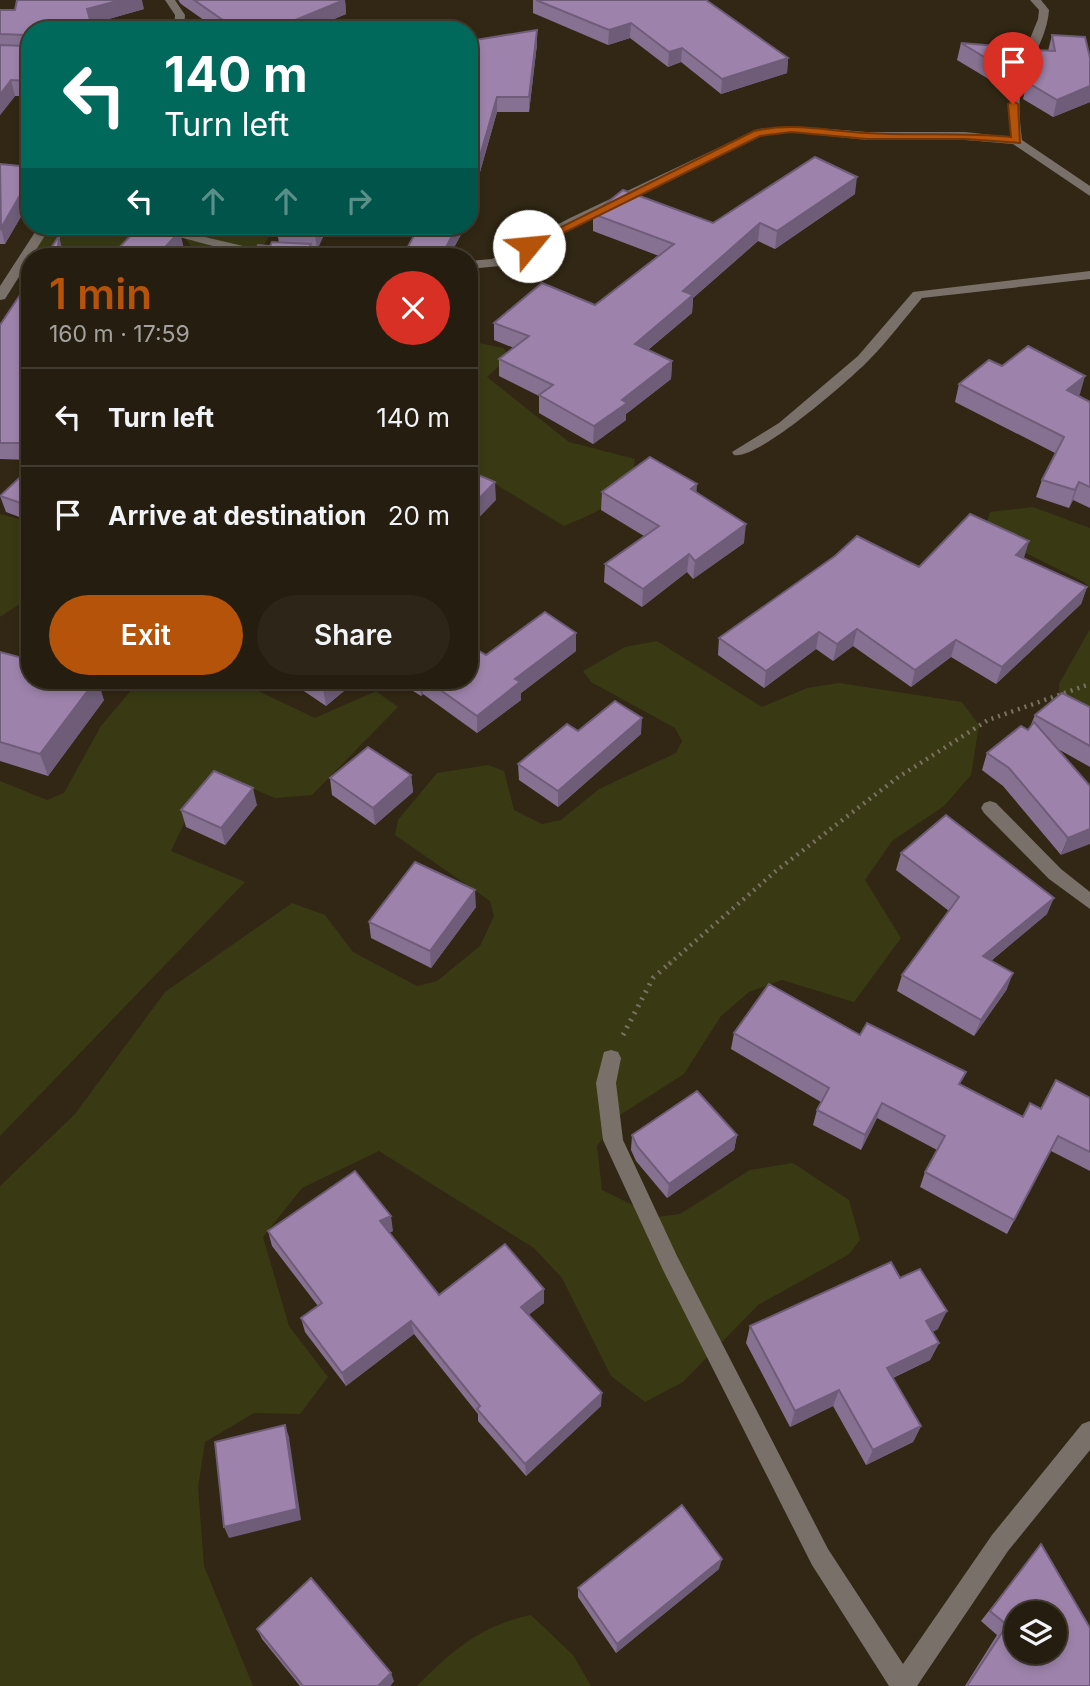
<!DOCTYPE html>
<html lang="en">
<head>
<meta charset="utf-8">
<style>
	body { margin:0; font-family:Inter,sans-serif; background:#2d2618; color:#f1f3f6; height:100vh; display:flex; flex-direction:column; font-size:26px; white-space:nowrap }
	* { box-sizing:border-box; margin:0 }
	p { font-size:23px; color:#a3a29e }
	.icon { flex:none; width:38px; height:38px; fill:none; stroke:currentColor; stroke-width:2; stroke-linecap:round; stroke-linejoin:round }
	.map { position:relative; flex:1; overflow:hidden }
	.sheet { position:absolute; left:21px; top:248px; width:457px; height:441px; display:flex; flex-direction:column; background:#251d0f; border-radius:28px; box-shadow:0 4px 10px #0003,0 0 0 2px #423b2f }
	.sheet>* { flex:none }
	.top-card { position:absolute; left:21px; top:21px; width:457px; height:214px; border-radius:28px; box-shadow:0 4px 10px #0003,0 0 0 2px #423b2f; background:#00695c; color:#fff; overflow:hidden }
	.controls { position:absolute; left:1004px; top:1601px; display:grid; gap:14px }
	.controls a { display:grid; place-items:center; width:63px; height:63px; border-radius:50%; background:#251d0f; box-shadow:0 4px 10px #0003,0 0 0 2px #423b2f; font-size:35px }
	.pin { position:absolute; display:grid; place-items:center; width:60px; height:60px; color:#fff; margin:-72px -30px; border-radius:50% 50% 50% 0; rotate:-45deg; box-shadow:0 0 7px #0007 }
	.pin .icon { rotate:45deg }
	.me { position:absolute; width:77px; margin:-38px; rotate:62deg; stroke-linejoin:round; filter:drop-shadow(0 0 5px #0008) }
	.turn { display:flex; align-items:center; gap:24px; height:147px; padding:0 28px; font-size:32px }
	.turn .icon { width:91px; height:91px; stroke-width:2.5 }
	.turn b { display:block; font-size:49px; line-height:60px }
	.lanes { display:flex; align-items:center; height:66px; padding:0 28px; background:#0003; justify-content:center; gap:35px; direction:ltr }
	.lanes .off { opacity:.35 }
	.round { display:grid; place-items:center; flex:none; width:74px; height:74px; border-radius:37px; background:#2d2618 }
	.overview { display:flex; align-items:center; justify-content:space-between; height:119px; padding:0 28px }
	h1 { font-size:42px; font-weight:600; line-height:52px; color:#b45309 }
	.cta { display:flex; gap:14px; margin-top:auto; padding:14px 28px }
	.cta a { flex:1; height:80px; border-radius:42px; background:#b45309; color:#fff; font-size:28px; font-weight:600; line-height:80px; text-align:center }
	.cta a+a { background:#2d2618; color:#f1f3f6 }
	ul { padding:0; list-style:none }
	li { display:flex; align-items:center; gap:21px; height:98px; padding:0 28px; border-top:2px solid #423b2f }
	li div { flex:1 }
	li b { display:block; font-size:26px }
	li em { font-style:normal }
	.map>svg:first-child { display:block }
	.green { fill:#393a14 }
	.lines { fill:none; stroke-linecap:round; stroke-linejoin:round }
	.path-far1 { stroke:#7a7161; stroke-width:4.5; stroke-dasharray:2 5; stroke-linecap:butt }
	.path { stroke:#7a7161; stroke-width:5; stroke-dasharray:2 6; stroke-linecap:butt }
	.minor { fill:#797169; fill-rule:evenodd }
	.wall { fill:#877193 }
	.shaded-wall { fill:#6e5c78 }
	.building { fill:#9d83ab; stroke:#6e5c78; stroke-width:2; fill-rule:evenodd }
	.route { fill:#b45309; stroke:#753606; stroke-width:2 }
</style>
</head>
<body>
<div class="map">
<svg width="1090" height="1686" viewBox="0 0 1090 1686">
	<rect width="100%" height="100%" fill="#312714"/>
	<g class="green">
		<path d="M51,226H276L256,257H187L194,250L185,238L151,231L125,257H30Z"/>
		<path d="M469,341L503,348L510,356L487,377L569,442L635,459C630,501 599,511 564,526L469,468Z"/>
		<path d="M1033,507L1090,528V588L1084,582L984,532L990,512Z"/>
		<path d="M0,514L30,522V597L0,617Z"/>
		<path d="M1090,629V713L1059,695V684Z"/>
		<path d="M657,641L762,707L807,688L839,683L962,702L979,725L971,775L944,806L892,841L865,880L901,938L854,1002L782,980L749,992L721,1016L684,1074L620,1115L597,1146L602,1190L657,1217L680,1214L750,1170L793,1163L849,1200L860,1240L848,1255L758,1305L683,1382L645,1402L611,1376L562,1278L534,1248L379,1151L302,1188L263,1237L289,1326L328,1377L300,1414L254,1413L205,1442L198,1487L204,1566L253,1686H0V1186L75,1114L165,992L292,903L325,915L353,952L417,986L437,981L480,946L494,916L490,901L395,835L398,820L437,773L488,765L504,771L514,810L542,824L561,820L599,789L676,753L682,741L675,728L591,682L583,671L625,647Z"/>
		<path d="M139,681H237L315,718L376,691L398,707L312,795L275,798L232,780L198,794L171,851L245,882L0,1136V781L47,800L64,793L101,726Z"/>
		<path d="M531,1615L573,1655L591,1686H417C451,1651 482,1625 531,1615Z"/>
	</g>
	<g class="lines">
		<path class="path-far1" d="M669,964L776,871L897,778L988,720L1090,684"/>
		<path class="path" d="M623,1035L653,978L671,962"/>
		<g class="minor">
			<path d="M165,0H175L185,15L184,30H174L175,15Z"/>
			<path d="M1030,0H1041L1049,10C1047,37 1031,58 1023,84C1017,102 1020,121 1022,140L1090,186V196L1013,144L965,140H867L791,132L761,136L578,224L500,266L469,269V261L492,259L570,218L758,129L791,126L867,132H965L1010,137V88L1038,19L1039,10Z"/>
			<path d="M39,226H51L5,299L0,300V286Z"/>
			<path d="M138,226H158L243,246L325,253L331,257L243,254Z"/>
			<path d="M1090,271V279L922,298C904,319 888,341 869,360C851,379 757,461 734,455L732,452L779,423L858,356L913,292Z"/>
			<path d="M990,801L996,803L1061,869L1090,892V909L1049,879L984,813L981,808L984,803Z"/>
			<path d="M611,1050L618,1052L621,1058L616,1083L623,1140L677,1256L828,1549L903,1664L992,1535L1082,1424L1090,1421V1450L1008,1551L917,1686H889L812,1565L663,1270L603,1140L596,1083L604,1052Z"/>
		</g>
	</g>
	<g class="wall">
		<path d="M178,0H345L346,14L308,30H218L181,4Z"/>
		<path d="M533,0H706L788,58L787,73L721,94L681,62L668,67L630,38L608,45L533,13Z"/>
		<path d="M144,9L91,24L30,30V96H15L0,115V10Z"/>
		<path d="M537,30V44L529,112H497L469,211V41Z"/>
		<path d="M1052,35L1090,58V102L1053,117L1023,99L1027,82L1048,51Z"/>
		<path d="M961,43L1016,66L1007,90L957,60Z"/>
		<path d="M0,164L30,167V215L23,213L5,244H0Z"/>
		<path d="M855,194L775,249L758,241L693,298L692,313L648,350L672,361L671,379L626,414V420L593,444L539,413V396L499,376V359L514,348L494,340V323L595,305L659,256L593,231V214L713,223Z"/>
		<path d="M328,226L317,250L311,249L312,254L403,256L464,229L449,257H252L270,246L279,243L277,231Z"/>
		<path d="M30,280V460L0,459V325Z"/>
		<path d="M1002,366L1080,394L1078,395L1090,402V508L1073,500L1069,508L1036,497L1042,480L1055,453L955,402L959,384Z"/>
		<path d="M30,468V521L6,512L0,496Z"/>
		<path d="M602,492H696L744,543L693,579L687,572L642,607L604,582L605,564L644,536L601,510Z"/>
		<path d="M1024,558L1023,559L1087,587L1081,604L996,684L951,657L911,687L853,646L833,661L816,649L764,688L718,655L719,638L919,567Z"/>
		<path d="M576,633V651L521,693V700L477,733L423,694L421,696L397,681H469L486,655Z"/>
		<path d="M0,652L104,700L48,776L0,761Z"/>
		<path d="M289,681H356L326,706Z"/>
		<path d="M1090,707V767L1058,749L1090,786L1061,855L1003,786L982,770L987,753L1028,730L1030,727L1035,715Z"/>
		<path d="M578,731L641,734L558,807L519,780L518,764Z"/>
		<path d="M411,775L413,792L375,825L332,795L330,778Z"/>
		<path d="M257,805L225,845L186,827L181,810Z"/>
		<path d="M901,853L1047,914L991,961L1007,989L974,1036L897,991L902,975L949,911L896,870Z"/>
		<path d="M476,907L431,968L371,938L369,922Z"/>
		<path d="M734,1033L860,1035L961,1085L1023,1117L1041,1109L1090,1098V1171L1051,1151L1007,1234L920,1187L925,1172L937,1150L877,1118L861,1150L813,1125L817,1110L821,1102L731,1049Z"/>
		<path d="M632,1135H737L734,1150L667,1198L636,1161L631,1150Z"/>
		<path d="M268,1231H393L389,1233L439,1295L544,1303L528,1315L601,1406L526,1476L478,1421V1414L414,1334L346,1386L305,1332L301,1318L318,1306L272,1246Z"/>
		<path d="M900,1278L938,1329L932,1332L939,1343L930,1360L893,1378L921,1426L913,1442L866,1465L833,1406L790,1427L746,1343L750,1326Z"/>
		<path d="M1041,1544L1090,1686H965L997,1635L981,1621Z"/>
		<path d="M719,1569L616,1653L578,1597V1588Z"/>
		<path d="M257,1629L394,1681L390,1686H300L262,1639Z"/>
	</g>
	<g class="shaded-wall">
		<path d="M121,0H142L144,9L91,24L92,30H81L87,9Z"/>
		<path d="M345,0L346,14L308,30H273V29Z"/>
		<path d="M631,23L630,38L608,45L609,30Z"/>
		<path d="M537,30V44L529,112V97Z"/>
		<path d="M682,48L681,62L668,67L669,52Z"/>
		<path d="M1020,48L1016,66L1007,90L1011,73Z"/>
		<path d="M788,58L787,73L721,94L722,79Z"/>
		<path d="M11,80L15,96L0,115V95Z"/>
		<path d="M1090,86V102L1053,117L1057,100Z"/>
		<path d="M497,97V112L469,211V194Z"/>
		<path d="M857,177L855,194L775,249L777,231Z"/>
		<path d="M19,197L23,213L5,244L1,228Z"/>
		<path d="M760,223L758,241L693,298L692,313L634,361L635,344L683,291Z"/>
		<path d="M319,226H328L317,250L315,234Z"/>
		<path d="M457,226H465L449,257H441Z"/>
		<path d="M180,231L184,249L176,257H156Z"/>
		<path d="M59,236L63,252V257H57Z"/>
		<path d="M311,244L312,257L306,254Z"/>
		<path d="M476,271L477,286L469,296V280Z"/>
		<path d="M672,361L671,379L626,414V420L593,444L594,426L622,400Z"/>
		<path d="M1085,376L1080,394L1062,408L1067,390Z"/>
		<path d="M495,482L496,500L469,528V509Z"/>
		<path d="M1079,482L1073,500L1069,508L1075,490Z"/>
		<path d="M697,484L696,502L691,489Z"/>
		<path d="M746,524L744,543L693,579L695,561Z"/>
		<path d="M1029,541L1024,558L1010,573L1016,555Z"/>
		<path d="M689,554L687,572L642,607L643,589Z"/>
		<path d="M1087,587L1081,604L996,684L1002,667Z"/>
		<path d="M857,629L853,646L833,661L837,644Z"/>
		<path d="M819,632L816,649L764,688L766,671Z"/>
		<path d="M576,633V651L521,693V700L477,733V716L515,679Z"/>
		<path d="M956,640L951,657L911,687L915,670Z"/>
		<path d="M95,681H98L104,700L48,776L40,754Z"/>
		<path d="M332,681H356L326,706L323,688Z"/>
		<path d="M419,681H422L423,694L421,696Z"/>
		<path d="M642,718L641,734L558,807V791Z"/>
		<path d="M411,775L413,792L375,825L373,808Z"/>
		<path d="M253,788L257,805L225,845L221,828Z"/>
		<path d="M1090,829V844L1061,855L1068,838Z"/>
		<path d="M475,890L476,907L431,968L430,951Z"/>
		<path d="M1054,898L1047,914L977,972L983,956Z"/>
		<path d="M1013,973L1007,989L974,1036L981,1020Z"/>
		<path d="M882,1103L877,1118L861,1150L865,1135Z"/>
		<path d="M737,1135L734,1150L667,1198L669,1184Z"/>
		<path d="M391,1216L393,1231L382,1235L380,1221Z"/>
		<path d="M544,1289V1303L521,1321V1307Z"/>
		<path d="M947,1311L938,1329L918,1338L926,1321Z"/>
		<path d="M411,1321L414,1334L346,1386L342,1373Z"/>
		<path d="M939,1343L930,1360L879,1384L887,1368Z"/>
		<path d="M839,1390L833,1406L790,1427L795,1411Z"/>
		<path d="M602,1393L601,1406L526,1476L525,1464Z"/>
		<path d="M285,1425L289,1437L301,1520L229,1538L224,1527Z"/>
		<path d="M921,1426L913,1442L866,1465L873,1450Z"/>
		<path d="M722,1559L719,1569L616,1653L617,1644Z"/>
		<path d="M391,1673L394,1681L390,1686H378Z"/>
	</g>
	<g class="building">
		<path d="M17,0H121L87,9L90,20L81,30H30V81L11,80L0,95V45L26,46L29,38L26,35L0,34V10H15Z"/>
		<path d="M194,0H344L273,29L279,30H229L230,25Z"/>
		<path d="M536,0H706L788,58L722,79L682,48L669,52L631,23L609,30Z"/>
		<path d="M537,30L529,97H497L469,194V41Z"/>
		<path d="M1052,35L1085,37L1090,58V86L1057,100L1027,82L1036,50L1055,51Z"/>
		<path d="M961,43L1020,48L1011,73Z"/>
		<path d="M815,157L857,177L777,231L760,223L683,291L693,295L635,344L672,361L622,400L627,403L594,426L539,395L553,385L499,359L529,336L494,323L542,283L595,305L674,244L593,214L623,190L713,223Z"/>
		<path d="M0,164L30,167V201L19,197L1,228Z"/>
		<path d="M140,226H156L180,231L156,257H110Z"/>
		<path d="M280,226H319L315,234L277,231Z"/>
		<path d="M419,226H457L441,257H252L258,245L270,246L272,242L311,244L306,254L403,256Z"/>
		<path d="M59,236L57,257H45Z"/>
		<path d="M469,269L476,271L469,280Z"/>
		<path d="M30,280V443H0V325Z"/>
		<path d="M1028,346L1085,376L1067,390L1090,402V487L1079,482L1075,490L1042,480L1064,437L959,384L989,360L1002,366Z"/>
		<path d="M650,457L697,484L691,489L746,524L695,561L689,554L643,589L605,564L659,526L602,492Z"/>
		<path d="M30,468V506L0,496Z"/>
		<path d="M469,471L495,482L469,509Z"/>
		<path d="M970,514L1029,541L1016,555L1087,587L1002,667L956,640L915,670L857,629L837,644L819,632L766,671L719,638L835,556L857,536L919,567Z"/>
		<path d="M545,612L576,633L515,679L520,682L477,716L428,681H469V645L486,655Z"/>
		<path d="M0,652L30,660V681H95L40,754L0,742Z"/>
		<path d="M313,681H332L323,688Z"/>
		<path d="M1062,693L1090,707V746L1035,715Z"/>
		<path d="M615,701L642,718L558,791L518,764L567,724L578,731Z"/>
		<path d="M1034,722L1090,786V829L1068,838L1009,768L987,753L1021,726L1028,730Z"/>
		<path d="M368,747L411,775L373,808L330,778Z"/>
		<path d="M214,771L253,788L221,828L181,810Z"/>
		<path d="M946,815L1054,898L983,956L1013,973L981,1020L902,975L959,897L901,853Z"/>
		<path d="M415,862L475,890L430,951L369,922Z"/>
		<path d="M769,984L860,1035L867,1023L966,1072L959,1084L1023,1117L1030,1103L1041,1109L1056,1080L1090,1098V1152L1058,1136L1014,1220L925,1172L945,1136L882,1103L865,1135L817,1110L829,1088L734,1033Z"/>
		<path d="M697,1091L737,1135L669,1184L637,1146L632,1135Z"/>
		<path d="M355,1171L391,1216L380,1221L439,1295L505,1244L544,1289L521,1307L602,1393L525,1464L477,1409L480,1406L411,1321L342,1373L301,1318L322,1303L268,1231Z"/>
		<path d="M891,1262L900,1278L920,1269L947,1311L926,1321L939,1343L887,1368L921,1426L873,1450L839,1390L795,1411L750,1326Z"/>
		<path d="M285,1425L297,1509L224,1527L215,1442Z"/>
		<path d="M682,1505L722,1559L617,1644L578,1588Z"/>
		<path d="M1041,1544L1090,1628V1686H967L1007,1625L990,1611ZM1017,1614H1055V1652H1017Z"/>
		<path d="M311,1578L391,1673L378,1686H303L257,1629Z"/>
	</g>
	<path class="route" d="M1013,101L1018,104L1020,143L965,139H867L791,132L760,136L533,248L523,246L754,131C792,122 828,131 866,133C914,136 962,132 1011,137L1008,104Z"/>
</svg>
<div class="controls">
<a><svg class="icon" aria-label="layers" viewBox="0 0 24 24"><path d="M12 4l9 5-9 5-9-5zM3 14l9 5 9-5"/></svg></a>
</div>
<div class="pin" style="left:1013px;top:104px;background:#d93025"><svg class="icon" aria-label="arrive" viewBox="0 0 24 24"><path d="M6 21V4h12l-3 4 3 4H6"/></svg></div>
<svg class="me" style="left:529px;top:246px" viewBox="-20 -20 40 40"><circle r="19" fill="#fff"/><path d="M0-13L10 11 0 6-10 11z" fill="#b45309"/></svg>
<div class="top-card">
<div class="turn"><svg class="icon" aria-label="left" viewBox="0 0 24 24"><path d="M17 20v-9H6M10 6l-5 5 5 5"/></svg><div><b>140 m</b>Turn left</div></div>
<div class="lanes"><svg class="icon" aria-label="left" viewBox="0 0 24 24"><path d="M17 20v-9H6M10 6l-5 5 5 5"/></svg><svg class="icon off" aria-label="ahead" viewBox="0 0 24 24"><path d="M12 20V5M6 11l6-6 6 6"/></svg><svg class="icon off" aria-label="ahead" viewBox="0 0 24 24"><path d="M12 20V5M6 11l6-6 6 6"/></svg><svg class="icon off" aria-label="right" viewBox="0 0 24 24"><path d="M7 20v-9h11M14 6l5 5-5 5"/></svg></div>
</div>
<section class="sheet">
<div class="overview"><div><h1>1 min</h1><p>160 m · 17:59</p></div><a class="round" style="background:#d93025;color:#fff"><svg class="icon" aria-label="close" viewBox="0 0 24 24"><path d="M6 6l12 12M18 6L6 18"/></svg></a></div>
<ul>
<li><svg class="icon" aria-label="left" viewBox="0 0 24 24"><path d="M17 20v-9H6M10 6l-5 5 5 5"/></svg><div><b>Turn left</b></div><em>140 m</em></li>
<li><svg class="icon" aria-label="arrive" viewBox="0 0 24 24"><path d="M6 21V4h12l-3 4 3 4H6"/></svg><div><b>Arrive at destination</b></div><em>20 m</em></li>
</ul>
<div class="cta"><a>Exit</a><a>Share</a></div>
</section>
</div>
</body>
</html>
